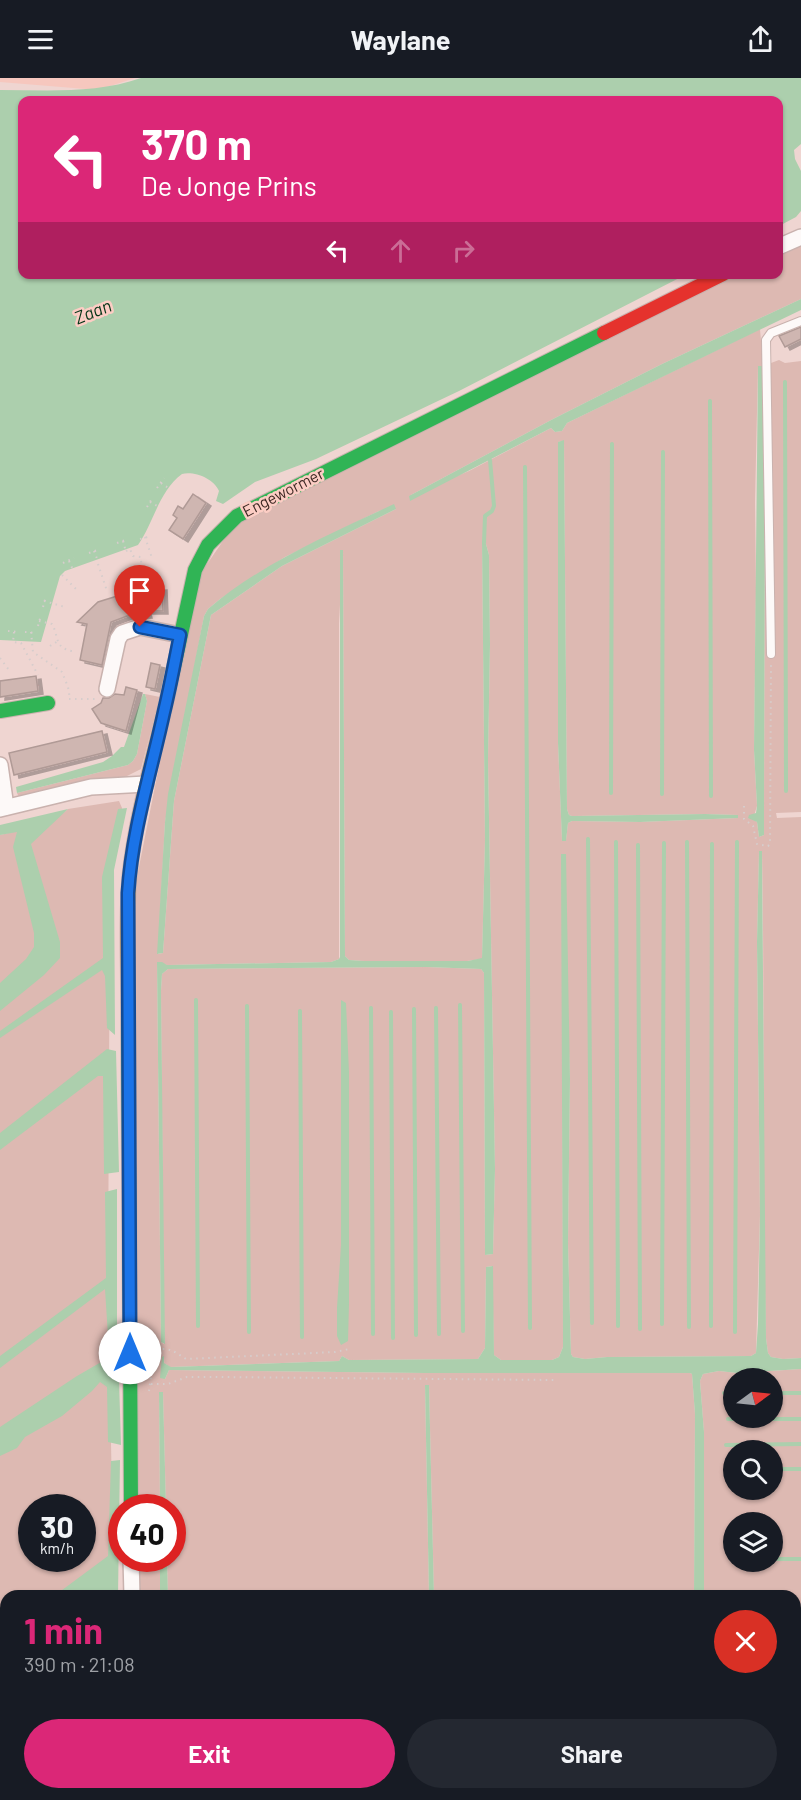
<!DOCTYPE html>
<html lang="en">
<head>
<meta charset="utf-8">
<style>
	body { margin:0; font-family:Barlow,sans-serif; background:#242831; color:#f1f3f6; height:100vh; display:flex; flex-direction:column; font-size:22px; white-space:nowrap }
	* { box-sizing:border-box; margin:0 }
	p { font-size:20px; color:#9ea1a6 }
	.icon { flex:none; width:33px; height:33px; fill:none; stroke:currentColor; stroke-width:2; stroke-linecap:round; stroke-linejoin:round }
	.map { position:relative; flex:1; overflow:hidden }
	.sheet { position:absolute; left:0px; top:1512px; width:801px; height:210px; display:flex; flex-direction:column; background:#171b24; border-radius:18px 18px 0 0; box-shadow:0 2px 4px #0004 }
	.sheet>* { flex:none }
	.banner { position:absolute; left:18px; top:18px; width:765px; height:183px; border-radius:12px; box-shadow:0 2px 4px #0004; background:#db2777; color:#fff; overflow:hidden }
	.needle { width:39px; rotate:75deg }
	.controls { position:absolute; left:723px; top:1290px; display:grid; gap:12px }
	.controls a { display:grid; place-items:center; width:60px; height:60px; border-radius:50%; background:#171b24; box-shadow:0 2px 4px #0004; font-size:30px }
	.speed { position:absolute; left:18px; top:1416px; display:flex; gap:12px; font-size:30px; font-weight:700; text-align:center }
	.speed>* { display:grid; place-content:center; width:78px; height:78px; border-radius:50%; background:#171b24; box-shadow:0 2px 4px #0004; line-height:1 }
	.speed small { font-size:15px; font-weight:400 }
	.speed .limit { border:9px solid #d22; background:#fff; color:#111 }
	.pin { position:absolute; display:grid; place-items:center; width:51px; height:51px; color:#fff; margin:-62px -26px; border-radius:50% 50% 50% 0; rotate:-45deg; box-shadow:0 0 6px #0007 }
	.pin .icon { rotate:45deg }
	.me { position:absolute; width:66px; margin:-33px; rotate:0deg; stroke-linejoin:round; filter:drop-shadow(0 0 4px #0008) }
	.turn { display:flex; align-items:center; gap:21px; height:126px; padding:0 24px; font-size:27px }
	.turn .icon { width:78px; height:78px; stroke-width:2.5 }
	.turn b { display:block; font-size:42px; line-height:51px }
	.lanes { display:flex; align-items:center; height:57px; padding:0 24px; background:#0003; justify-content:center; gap:30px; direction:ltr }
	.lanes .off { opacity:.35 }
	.round { display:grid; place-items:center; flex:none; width:63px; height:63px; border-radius:32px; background:#242831 }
	.head { display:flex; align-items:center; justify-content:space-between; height:102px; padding:0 24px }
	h1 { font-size:36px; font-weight:700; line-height:45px; color:#db2777 }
	.cta { display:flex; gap:12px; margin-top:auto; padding:12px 24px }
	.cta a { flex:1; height:69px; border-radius:36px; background:#db2777; color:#fff; font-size:24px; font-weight:700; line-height:69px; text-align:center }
	.cta a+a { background:#242831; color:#f1f3f6 }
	header { display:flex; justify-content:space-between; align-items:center; height:78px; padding:0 24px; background:#171b24; font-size:27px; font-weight:700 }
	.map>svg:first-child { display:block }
	.built { fill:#f6c7be }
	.green { fill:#ddb9b2; fill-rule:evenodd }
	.water { fill:#accfad }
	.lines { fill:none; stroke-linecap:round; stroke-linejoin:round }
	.stream { stroke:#accfad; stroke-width:4 }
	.building { fill:#cfb6b1; stroke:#b09a96; stroke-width:1.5; filter:url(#shadow) }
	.lane-casing { stroke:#c9b2ae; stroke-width:10 }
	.street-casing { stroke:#c9b2ae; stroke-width:18 }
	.fast-casing { stroke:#c9b2ae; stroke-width:16 }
	.slow-casing { stroke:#c9b2ae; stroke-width:16 }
	.jam-casing { stroke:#c9b2ae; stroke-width:16 }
	.path { stroke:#d6cdcc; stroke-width:2; stroke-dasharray:1.5 4.5; stroke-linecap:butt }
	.lane { stroke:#fdf9f8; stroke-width:8 }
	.street { stroke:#fdf9f8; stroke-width:15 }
	.fast { stroke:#30b455; stroke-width:14 }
	.slow { stroke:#ff9f0a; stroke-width:14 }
	.jam { stroke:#e5322d; stroke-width:14 }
	.route-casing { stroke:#114b97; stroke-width:15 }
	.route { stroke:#1a73e8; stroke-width:10 }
	.labels { text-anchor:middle; stroke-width:5; stroke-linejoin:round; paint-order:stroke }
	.street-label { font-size:16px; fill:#3c2722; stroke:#fccdc4 }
	.water-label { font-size:18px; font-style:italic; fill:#053517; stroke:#fccdc4 }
</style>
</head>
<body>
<header><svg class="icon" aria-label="menu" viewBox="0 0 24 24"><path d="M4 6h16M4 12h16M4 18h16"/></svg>Waylane<svg class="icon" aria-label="share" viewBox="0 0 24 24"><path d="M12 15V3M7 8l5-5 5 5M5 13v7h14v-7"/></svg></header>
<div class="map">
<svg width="801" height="1722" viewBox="0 0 801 1722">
	<defs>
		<filter id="shadow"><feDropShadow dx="5" dy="3" stdDeviation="0" flood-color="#0004"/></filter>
	</defs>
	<rect width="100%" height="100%" fill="#efd5d1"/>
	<path class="built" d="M0,0H135L98,12L0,4Z"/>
	<g class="green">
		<path d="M801,164V221L662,286L553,341L409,418L469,393L551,350L555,354L562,353L567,345L760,251L763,288L779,282L785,285L801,283V734L776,735L777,740L801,739V1280L783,1281L771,1279L768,1275L766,1260C762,1098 765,935 762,773H759L757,864L760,1137L756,1275L751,1278L607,1279L585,1281L573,1279L571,1276L568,1165L570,1001L562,776L563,1269L559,1279L552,1282H501L494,1277L492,1188L486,1189L485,1270L478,1281L349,1282L342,1278L339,1283L170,1289L164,1285V1278L165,1301L169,1292L424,1295H690L692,1296L695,1336L694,1518H434L429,1307L425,1308L429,1518H168L167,1481L172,1480V1430L166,1429L163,1314L159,1315L160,1429L138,1430L133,819L196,502L234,447L736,197L778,196L779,175ZM758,288L765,425L764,735V757L759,759L757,744L753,741L757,728L754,672L756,511L755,424ZM564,363L567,731L569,737L572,738L705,736L738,737V740L640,744L572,743L568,745L566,762L562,763L558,665V364ZM396,431L282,488L211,537L174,723L163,875L158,876L165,744L204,538L208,531L220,521L285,479L379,433ZM482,466H486L489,477L490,566L488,681L495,1091L493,1176L485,1177L484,895L481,891L426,889L168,891L162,896L161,913L164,1266L161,1264L157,885L167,887L331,884L339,881V545L343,472L345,878L349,882L364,883H467L482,881L485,762Z"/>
		<path d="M145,616L160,619L141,691L125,699L19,719L17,715L128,687L133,683L137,676L147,623Z"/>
		<path d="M119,723L122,730L110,792L108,1211L114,1518H6V1672L1,1688L2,1699L0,1708V757L17,753L61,737L68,731ZM32,1430H82V1480H32Z"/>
		<path d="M801,1291V1532H795V1518H704V1354L700,1303L703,1296L719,1293L737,1295ZM734,1300H772V1340H734ZM734,1372H772V1412H734ZM734,1444H772V1484H734Z"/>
		<rect x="138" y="1481" width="22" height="37"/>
		<path d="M795,1538H801V1722H702V1716H795Z"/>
		<path d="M62,1716H118L119,1722H53Z"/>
		<rect x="375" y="1716" width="78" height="6"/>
		<path d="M477,1716H695L696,1722H477Z"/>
	</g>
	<g class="water">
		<path d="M141,0H801V66L794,72L795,81L801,93V133L796,139L779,148L778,22H22V196L685,197L459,313L316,381L255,404L223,426L216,423L219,413C214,401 195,393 182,396C159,413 154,444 138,467L65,493L60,498L41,564L0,562V12C47,12 96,16 141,0Z"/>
		<path d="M801,221V232L567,345L562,353L555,354L551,350L410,423L409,418L553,341L662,286Z"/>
		<path d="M758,288H763L765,425L764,735V757L759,759L757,744L748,740L749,737L756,735L757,728L754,672Z"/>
		<path d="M564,362L567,731L569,737L572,738L705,736L738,737V740L640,744L572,743L568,745L566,763H562L558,665V364Z"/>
		<path d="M394,426L396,431L282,488L211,537L174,723L163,875L157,876L165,744L168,716L204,538L208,531C262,485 330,456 394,426Z"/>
		<path d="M482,465L486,466L489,477L490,566L488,681L495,1091L493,1176L485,1177L484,895L481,891L426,889L168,891L162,896L161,913L165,1266L161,1264L157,884H162L167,887L331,884L339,881L340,879V472H343L345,878L349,882L364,883H468L482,880L485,762Z"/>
		<path d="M143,616H145L147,623L137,676L133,683L128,687L17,715L16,709L103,684L112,678L121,669H124Z"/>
		<path d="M127,730L114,792L115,957L107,950L105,898L102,892L0,960V953L103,880L102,799L118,731Z"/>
		<path d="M68,731L31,766L60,864V880L44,897L0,933V905L26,881L34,869V855L13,769L17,754L0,757V747Z"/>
		<path d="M759,773H762L766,1260L768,1275L771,1279L783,1281L801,1280V1291L737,1295L719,1293L703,1296L700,1303L704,1354V1518H694L695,1336L692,1296L690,1295H424L169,1292L165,1301L160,1300L162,1279L164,1278V1285L171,1289L339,1283L342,1278L349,1282L478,1281L485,1270L486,1189L493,1188L494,1277L501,1282H552L559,1279L563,1269L561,776H566L570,1001L568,1165L571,1276L573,1279L585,1281L607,1279L751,1278L756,1275L758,1246L760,1137L757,864Z"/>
		<path d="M341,922L346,925L349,994V1226L348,1263L341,1267L337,1258V1230L341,1167Z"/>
		<path d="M107,971L116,973L119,1094L104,1096L103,998H98L0,1072V1055Z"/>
		<path d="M117,1111V1257L108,1258L105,1211L0,1290V1278L106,1200L105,1114Z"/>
		<path d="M115,1276L119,1302L121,1367L108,1364L107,1309L100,1304L92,1313L62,1338L25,1359L17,1370L0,1378V1349L77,1298Z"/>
		<path d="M425,1307H429L434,1518H429Z"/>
		<path d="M159,1314H163L166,1429H160Z"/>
		<path d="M120,1382L118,1518H105L104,1515L100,1518H54L108,1478L111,1383Z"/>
		<path d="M160,1481H167L168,1518H160Z"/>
		<path d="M4,1653L6,1654V1690L0,1696V1656Z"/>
	</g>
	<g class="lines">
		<g class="stream">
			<path d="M785,304L786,713"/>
			<path d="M710,323L711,718"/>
			<path d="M525,389L530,1250"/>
			<path d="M484,465L485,438L492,433L494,428L490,382"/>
			<path d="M611,715L612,366"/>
			<path d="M662,716L663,374"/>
			<path d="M588,761L592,1245"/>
			<path d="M616,764L618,1248"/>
			<path d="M687,764L689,1249"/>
			<path d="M638,767L640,1251"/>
			<path d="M196,922L198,1248"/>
			<path d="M460,927L463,1253"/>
			<path d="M247,928L249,1254"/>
			<path d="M371,930L373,1256"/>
			<path d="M436,930L439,1256"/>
			<path d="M414,931L416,1257"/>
			<path d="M300,933L302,1259"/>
			<path d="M391,934L393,1260"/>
			<path d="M662,1246L664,765"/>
			<path d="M711,1248L712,766"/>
			<path d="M735,1254L737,764"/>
			<path d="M724,1315H734"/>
			<path d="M772,1315H801"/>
			<path d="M728,1341H801"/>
			<path d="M726,1367L801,1366"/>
			<path d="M772,1391H801"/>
			<path d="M733,1392H734"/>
			<path d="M772,1481H801"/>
			<path d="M795,1561H801"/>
			<path d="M795,1583H801"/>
			<path d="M795,1609H801"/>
			<path d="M795,1633H801"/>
			<path d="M795,1655H801"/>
			<path d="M795,1677L801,1678"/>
			<path d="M795,1701H801"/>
		</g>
	</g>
	<g class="building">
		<path d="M801,249V261L785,269L779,258Z"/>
		<path d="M193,416L206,425L183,461L169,452L177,440L173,437L178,428L183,431Z"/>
		<path d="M162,509L163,533H146L147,537L127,538L111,544L102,587L80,582L87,546L77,544L98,524L130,514V516H148V510Z"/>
		<path d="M151,585L160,587L155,611L146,609Z"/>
		<path d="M36,598L38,613L0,619V603Z"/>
		<path d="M126,609L137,612L126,653L101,645L92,631L101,625L103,620H109L115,616L124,617Z"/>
		<path d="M102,653L107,674L14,697L9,675Z"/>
	</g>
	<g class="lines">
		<defs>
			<path id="lane" d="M771,576L766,262L771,255L801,243"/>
			<g id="street">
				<path d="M778,169L801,159"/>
				<path d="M107,611L118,561L122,555L140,549L180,557"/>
				<path d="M0,687L6,729"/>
				<path d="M0,731L91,709L146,706"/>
				<path d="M131,1480L132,1518"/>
				<path d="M133,1716L134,1722"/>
			</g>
			<g id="fast">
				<path d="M169,612L195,492L208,467L237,438L604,255"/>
				<path d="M0,633L48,625"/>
				<path d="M128,909L131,1430"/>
			</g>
			<path id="slow" d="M128,909C128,871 126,831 130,793C137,732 156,672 169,612"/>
			<path id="jam" d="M604,255L723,196"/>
		</defs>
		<use href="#lane" class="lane-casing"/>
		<use href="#street" class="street-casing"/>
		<use href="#fast" class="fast-casing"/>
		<use href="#slow" class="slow-casing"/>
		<use href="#jam" class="jam-casing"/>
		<g class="path">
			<path d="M161,405L170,411"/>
			<path d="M157,410L164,400"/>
			<path d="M150,424L159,429"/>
			<path d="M147,429L153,419"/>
			<path d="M145,459L151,477L155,476"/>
			<path d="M140,461L151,458"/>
			<path d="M123,463L126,474"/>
			<path d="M117,465L128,461"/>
			<path d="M94,473L98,483"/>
			<path d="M126,473L130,471L133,478L141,479L142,505"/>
			<path d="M89,475L100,471"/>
			<path d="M69,483L73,492"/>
			<path d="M63,485L74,480"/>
			<path d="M98,486L107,513"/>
			<path d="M62,497L76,511"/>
			<path d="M44,523L65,529"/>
			<path d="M43,529L46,518"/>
			<path d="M39,543L52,546C59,558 54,570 72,573"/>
			<path d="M38,548L41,537"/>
			<path d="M8,553L20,554"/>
			<path d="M14,554L13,564L21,565L38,597"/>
			<path d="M25,554L37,555"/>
			<path d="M31,554L33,574L62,594L68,609L70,621"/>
			<path d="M50,568L58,563"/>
			<path d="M0,580L9,592"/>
			<path d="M69,621H96"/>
			<path d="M744,728V741L753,748L757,766L768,768L770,766L771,585"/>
			<path d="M151,1306H168L187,1299H216L555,1302"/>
			<path d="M149,1313L154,1275C165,1266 175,1274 186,1281L335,1274L349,1271"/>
			<path d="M303,1716L306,1722"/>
		</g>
		<use href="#lane" class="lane"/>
		<use href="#street" class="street"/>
		<use href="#fast" class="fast"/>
		<use href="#slow" class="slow"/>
		<use href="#jam" class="jam"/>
	</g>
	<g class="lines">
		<defs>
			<path id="route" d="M130,1275L128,815C132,753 151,694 164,634C170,609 175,583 180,557L140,549"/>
		</defs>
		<use href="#route" class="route-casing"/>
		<use href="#route" class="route"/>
	</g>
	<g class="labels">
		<g class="street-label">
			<text transform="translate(283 414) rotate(-27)" y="6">Engewormer</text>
		</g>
		<g class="water-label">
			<text transform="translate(93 234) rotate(-22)" y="6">Zaan</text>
		</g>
	</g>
</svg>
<div class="controls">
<a><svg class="needle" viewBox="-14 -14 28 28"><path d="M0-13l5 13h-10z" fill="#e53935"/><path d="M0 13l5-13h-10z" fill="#9ea1a6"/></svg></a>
<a><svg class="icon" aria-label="search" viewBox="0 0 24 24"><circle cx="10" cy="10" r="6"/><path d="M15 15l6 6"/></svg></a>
<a><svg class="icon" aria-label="layers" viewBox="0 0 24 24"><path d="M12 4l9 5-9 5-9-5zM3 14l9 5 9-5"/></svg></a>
</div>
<div class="speed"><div>30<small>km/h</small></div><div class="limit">40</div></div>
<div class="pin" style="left:140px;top:549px;background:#d93025"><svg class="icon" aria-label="arrive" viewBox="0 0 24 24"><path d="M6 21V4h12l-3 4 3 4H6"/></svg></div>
<svg class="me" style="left:130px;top:1275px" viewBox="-20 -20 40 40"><circle r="19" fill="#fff"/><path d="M0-13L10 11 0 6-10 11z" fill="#1a73e8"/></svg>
<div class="banner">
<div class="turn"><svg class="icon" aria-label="left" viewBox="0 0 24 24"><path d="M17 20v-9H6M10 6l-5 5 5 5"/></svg><div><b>370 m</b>De Jonge Prins</div></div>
<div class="lanes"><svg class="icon" aria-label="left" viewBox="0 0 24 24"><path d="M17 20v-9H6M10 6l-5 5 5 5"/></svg><svg class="icon off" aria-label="ahead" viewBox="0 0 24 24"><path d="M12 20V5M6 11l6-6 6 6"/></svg><svg class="icon off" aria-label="right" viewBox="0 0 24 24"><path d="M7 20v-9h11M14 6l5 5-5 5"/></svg></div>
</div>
<section class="sheet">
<div class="head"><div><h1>1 min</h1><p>390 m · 21:08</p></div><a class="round" style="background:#d93025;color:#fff"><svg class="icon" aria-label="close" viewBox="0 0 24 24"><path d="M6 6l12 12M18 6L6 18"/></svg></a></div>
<div class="cta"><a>Exit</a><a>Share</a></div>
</section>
</div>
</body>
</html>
